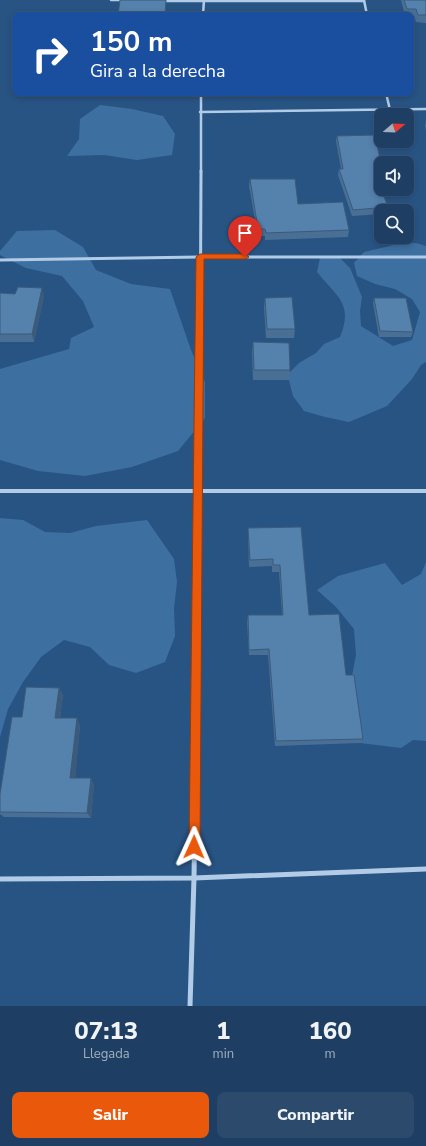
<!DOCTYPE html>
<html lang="es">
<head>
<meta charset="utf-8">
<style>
	body { margin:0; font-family:"Nunito Sans",sans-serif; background:#2b4a6c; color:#f1f3f6; height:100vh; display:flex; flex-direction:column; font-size:15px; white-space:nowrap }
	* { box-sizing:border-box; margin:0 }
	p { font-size:13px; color:#a1afbe }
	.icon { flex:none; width:22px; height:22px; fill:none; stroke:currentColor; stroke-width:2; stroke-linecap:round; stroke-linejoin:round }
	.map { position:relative; height:1006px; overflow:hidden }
	.details { display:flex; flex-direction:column; background:#1e3f63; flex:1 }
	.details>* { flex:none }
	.hud { position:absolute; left:12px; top:12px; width:402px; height:84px; border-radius:8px; box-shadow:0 2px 6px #0003,0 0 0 1px #3c5878; background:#1a4fa0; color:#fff; overflow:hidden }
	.needle { width:26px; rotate:71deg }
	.tools { position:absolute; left:374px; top:108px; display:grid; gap:8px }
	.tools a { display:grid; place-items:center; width:40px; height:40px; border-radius:8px; background:#1e3f63; box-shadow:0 2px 6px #0003,0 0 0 1px #3c5878; font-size:20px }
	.pin { position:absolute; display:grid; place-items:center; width:34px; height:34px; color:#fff; margin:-41px -17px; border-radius:50% 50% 50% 0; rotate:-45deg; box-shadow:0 0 4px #0007 }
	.pin .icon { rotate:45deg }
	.me { position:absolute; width:44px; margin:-22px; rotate:1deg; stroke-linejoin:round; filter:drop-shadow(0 0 3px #0008) }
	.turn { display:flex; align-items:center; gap:14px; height:84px; padding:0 12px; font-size:18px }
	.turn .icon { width:52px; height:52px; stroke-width:2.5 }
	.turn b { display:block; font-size:28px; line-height:34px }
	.eta { display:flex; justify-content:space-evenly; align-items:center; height:68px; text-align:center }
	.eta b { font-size:24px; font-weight:800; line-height:28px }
	.primary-button { display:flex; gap:8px; margin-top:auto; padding:8px 12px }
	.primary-button a { flex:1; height:46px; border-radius:8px; background:#ea580c; color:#fff; font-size:16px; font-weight:800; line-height:46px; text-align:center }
	.primary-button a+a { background:#2b4a6c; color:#f1f3f6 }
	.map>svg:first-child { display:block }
	.green { fill:#3d6fa0 }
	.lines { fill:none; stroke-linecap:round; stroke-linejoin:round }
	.street-far3 { stroke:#b2cce7; stroke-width:2.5 }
	.street-far2 { stroke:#b2cce7; stroke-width:3 }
	.street-far1 { stroke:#b2cce7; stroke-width:4 }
	.street { stroke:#b2cce7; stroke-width:5 }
	.wall { fill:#496f95 }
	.shaded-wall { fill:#3c5a79 }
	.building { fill:#5581ad; stroke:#3c5a79 }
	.route { fill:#ea580c; stroke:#983908 }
</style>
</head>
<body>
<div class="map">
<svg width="426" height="1006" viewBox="0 0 426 1006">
	<rect width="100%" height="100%" fill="#285484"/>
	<g class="green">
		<path d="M100,105L132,109L163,116L175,134L172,155L137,160L104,155L67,156L79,139L80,119Z"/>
		<path d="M55,230L83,247L96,270L131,284L170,289L191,350L205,382V418L178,451L132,467L85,476L38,471L0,460V369L69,349L71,338L94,327L83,301L62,276L26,268L0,255V251L17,231Z"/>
		<path d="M416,243L426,246V362L421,365L412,379L387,406L349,422L325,417L304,411L293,396L289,380L286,376L299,363L316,353L324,344L340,337C354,303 336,296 317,272L320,258H340L350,268L362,297L360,311L361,326L393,346L412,340L420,312L412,299L395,289L375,284L357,276L354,263L364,252L398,244Z"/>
		<path d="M0,518L23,520L45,532L70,533L96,526L147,520L174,559L177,582L174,608L175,636L165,662L136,673L109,665L90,647L64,640L41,657L23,682L8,709L0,737Z"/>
		<path d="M426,562V741L413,740L401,748L360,743L351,681L356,655L354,629L336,607L317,590L338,576L385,563L402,585L421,574Z"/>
	</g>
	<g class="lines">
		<g class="street-far3">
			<path d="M111,0H125"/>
			<path d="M364,0L367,15"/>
			<path d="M162,1H364"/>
			<path d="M203,15L204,0"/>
			<path d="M386,93L390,110"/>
			<path d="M200,112L426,109"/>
			<path d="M201,172V93"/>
		</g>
		<g class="street-far2">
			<path d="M0,260L200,257H426"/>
			<path d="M200,389L201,171"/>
		</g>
		<g class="street-far1">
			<path d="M0,491H426"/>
			<path d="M197,662L200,388"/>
		</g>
		<g class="street">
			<path d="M0,879L194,878L426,869"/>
			<path d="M190,1006L194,878L197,661"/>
		</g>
	</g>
	<g class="wall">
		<path d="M166,0V15H118Z"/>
		<path d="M401,0H426V23L416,22L414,16H411V15H405Z"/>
		<path d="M426,120V131L425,126Z"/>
		<path d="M337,136L381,164V177H376L388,207V211H381V214L352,216L338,175L339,169H341L336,141Z"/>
		<path d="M250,179L349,230L348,237L265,240V236H258L249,186Z"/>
		<path d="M0,293L44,296L34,342H0Z"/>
		<path d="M265,298L295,329L294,338H266L264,307Z"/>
		<path d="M374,298L413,332L411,337H379L373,303Z"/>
		<path d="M253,342L290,370L289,380H253L252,352Z"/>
		<path d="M301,527L309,615L346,675L363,739L360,743L275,746L268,655H249L247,622L248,615H282L279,572H272V566L249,567L248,535V528Z"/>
		<path d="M59,688L63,695L60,718L80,725L75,778L94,784L91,818L4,817L0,814V794L22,717Z"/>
	</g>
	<g class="shaded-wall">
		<path d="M42,288L44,296L34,342L32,334Z"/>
		<path d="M59,688L63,695L59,725L55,718Z"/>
		<path d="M77,718L80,725L75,783L70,778Z"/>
		<path d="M91,778L94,784L91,818L87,813Z"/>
	</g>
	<g class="building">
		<path d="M120,0H166L165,14H155V15H118Z"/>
		<path d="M404,0H426V15H418L416,9H407Z"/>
		<path d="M375,135L381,164V171H374L388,207L353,210L339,169H343L337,136Z"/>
		<path d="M250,179H295L298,204L343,202L349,230L266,233L265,229H258Z"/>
		<path d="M18,287L42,288L32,334H0V293L15,294Z"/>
		<path d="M292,297L295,329H267L265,298Z"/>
		<path d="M374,298H406L413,332L380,331Z"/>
		<path d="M253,342L289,343L290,370H254Z"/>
		<path d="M301,527L309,615L339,614L346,675H354L363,739L276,741L269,649L249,650L248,615H283L280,565H273V559L250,560L248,528Z"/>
		<path d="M26,687L59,688L55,718H77L70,778H91L87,813L0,812V794L12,717H22Z"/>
	</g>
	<path class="route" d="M200,254H245L249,257L245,259H204L200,847L199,851L194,853L190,851L189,847L196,257Z"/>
</svg>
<div class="tools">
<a><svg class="needle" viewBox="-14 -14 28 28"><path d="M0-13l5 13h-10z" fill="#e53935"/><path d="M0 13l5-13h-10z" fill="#a1afbe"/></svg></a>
<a><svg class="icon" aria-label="sound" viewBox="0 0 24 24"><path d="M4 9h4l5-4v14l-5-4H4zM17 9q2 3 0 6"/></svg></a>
<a><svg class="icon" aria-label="search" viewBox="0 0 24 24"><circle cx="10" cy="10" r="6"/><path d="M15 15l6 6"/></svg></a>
</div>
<div class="pin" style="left:245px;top:257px;background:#d93025"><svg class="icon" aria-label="arrive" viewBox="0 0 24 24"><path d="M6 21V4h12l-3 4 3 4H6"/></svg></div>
<svg class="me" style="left:194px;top:847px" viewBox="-20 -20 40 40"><path d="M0-17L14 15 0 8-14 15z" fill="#ea580c" stroke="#fff" stroke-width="4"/></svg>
<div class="hud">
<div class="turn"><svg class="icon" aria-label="right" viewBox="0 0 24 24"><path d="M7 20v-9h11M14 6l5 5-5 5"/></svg><div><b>150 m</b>Gira a la derecha</div></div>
</div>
</div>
<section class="details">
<div class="eta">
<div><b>07:13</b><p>Llegada</p></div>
<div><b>1</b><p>min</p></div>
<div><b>160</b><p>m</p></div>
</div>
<div class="primary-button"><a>Salir</a><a>Compartir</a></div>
</section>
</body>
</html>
